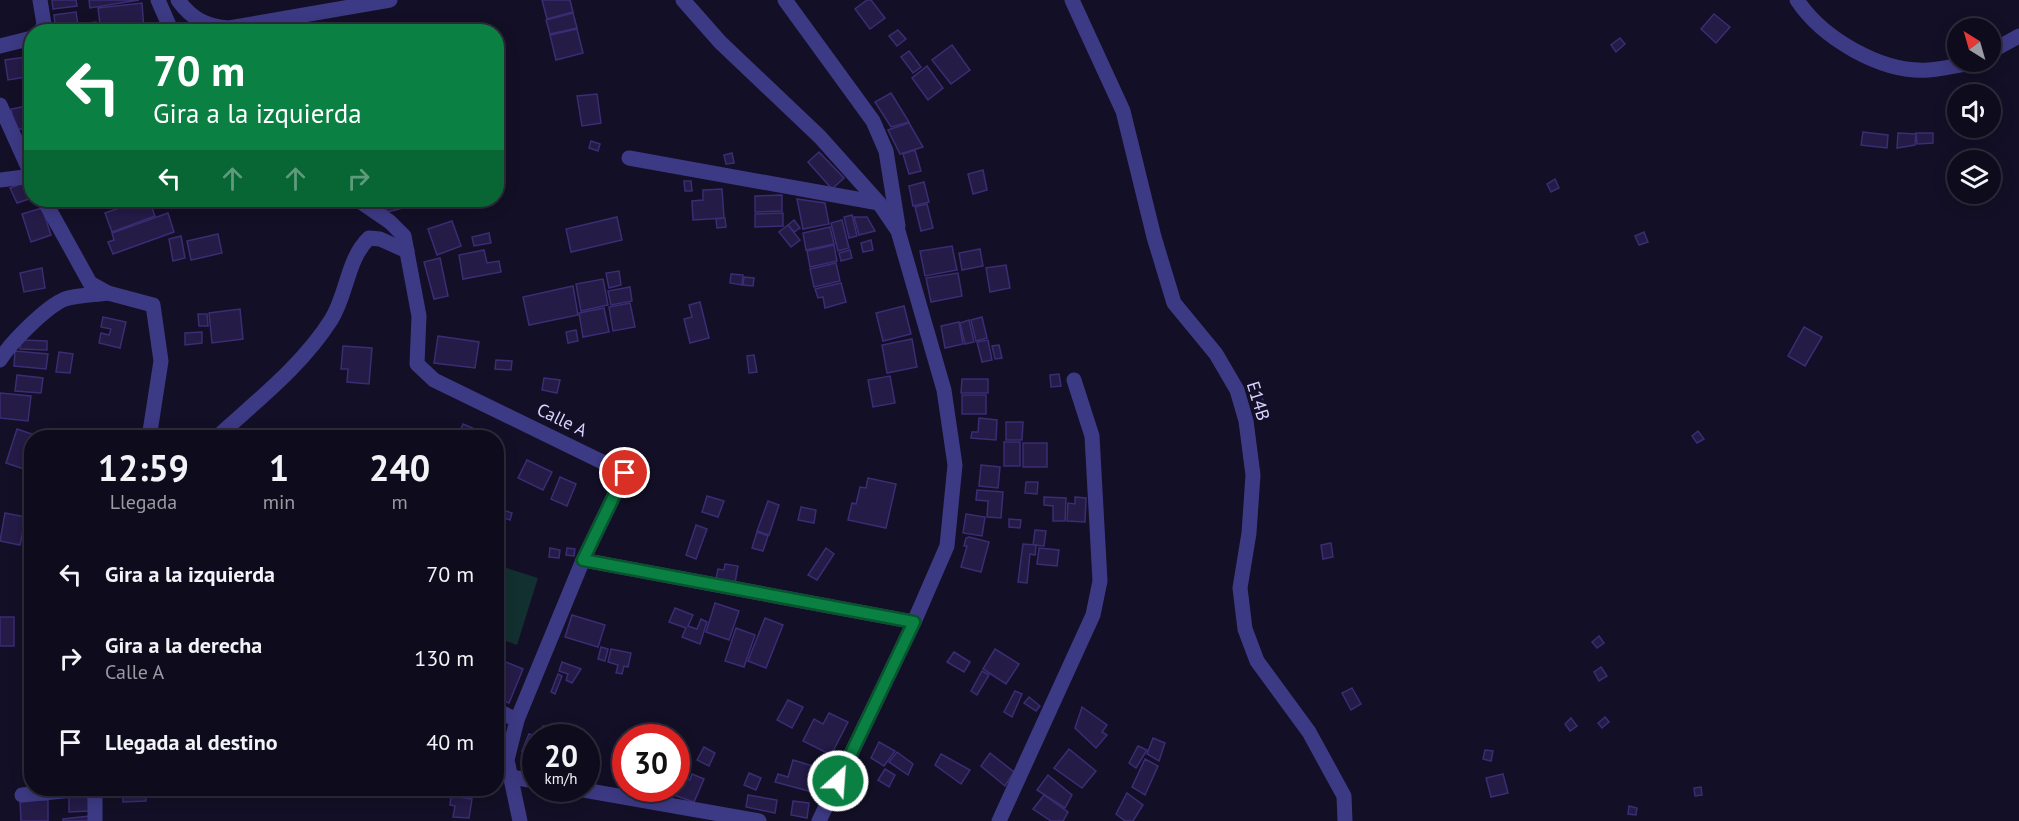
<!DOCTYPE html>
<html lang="es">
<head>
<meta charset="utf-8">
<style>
	body { margin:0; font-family:"PT Sans",sans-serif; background:#171425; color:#f1f3f6; height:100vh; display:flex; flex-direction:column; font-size:22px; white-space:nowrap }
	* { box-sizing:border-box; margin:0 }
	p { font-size:20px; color:#9b9ba3 }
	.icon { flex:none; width:33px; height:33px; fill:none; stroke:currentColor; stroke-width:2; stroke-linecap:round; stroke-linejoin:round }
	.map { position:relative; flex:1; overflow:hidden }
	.details { position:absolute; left:24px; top:430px; width:480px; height:366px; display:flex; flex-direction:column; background:#0e0b1c; border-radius:24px; box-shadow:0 3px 15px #0003,0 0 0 2px #2e2b3b }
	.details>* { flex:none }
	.top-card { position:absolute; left:24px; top:24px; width:480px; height:183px; border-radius:24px; box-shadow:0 3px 15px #0003,0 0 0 2px #2e2b3b; background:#0b8043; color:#fff; overflow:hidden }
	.needle { width:39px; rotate:323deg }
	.buttons { position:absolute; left:1947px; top:18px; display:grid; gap:12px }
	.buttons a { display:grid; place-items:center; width:54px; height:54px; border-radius:50%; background:#0e0b1c; box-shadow:0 3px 15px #0003,0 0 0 2px #2e2b3b; font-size:30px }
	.speed { position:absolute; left:522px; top:724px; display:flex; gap:12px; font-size:30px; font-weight:700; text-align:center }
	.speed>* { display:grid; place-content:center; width:78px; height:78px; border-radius:50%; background:#0e0b1c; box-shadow:0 3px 15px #0003,0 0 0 2px #2e2b3b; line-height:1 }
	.speed small { font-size:15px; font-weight:400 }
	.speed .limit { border:9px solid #d22; background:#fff; color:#111 }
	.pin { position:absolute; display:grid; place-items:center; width:51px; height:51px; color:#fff; margin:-26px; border:3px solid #fff; border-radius:50%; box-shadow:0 2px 6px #0007 }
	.me { position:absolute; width:66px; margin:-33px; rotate:26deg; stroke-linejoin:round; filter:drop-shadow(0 0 4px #0008) }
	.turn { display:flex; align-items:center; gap:21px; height:126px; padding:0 30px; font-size:27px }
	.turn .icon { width:78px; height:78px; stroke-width:2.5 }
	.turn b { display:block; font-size:42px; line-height:51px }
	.lanes { display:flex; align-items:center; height:57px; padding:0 30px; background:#0003; justify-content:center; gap:30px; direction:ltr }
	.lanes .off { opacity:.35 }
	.eta { display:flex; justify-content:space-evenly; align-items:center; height:102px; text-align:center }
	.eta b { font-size:36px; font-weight:800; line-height:42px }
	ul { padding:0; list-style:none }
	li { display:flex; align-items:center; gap:18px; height:84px; padding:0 30px }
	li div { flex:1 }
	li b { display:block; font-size:22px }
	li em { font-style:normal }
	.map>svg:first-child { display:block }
	.green { fill:#12302f }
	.building { fill:#241b47; stroke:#3b2d73; stroke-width:1.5 }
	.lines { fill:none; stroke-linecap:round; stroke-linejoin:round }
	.minor { stroke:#3d3a85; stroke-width:15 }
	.route-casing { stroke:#07532c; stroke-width:15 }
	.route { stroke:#0b8043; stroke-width:10 }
	.labels { text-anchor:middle; stroke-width:6; stroke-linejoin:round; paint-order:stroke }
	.street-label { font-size:18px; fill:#d9d4ff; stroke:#130f26 }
</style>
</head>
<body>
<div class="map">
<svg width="2019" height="821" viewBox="0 0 2019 821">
	<rect width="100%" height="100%" fill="#130f26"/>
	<path class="green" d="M497,565L538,578L517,645L497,638Z"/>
	<g class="building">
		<path d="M52,0H76L77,6L53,9Z"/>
		<path d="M89,0H139L90,8Z"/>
		<path d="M542,0H570L573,12L547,19Z"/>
		<path d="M867,0H871L885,18L870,29L855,9Z"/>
		<path d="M142,3L144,30L101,32L98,8Z"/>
		<path d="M76,12L79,32H56L54,15Z"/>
		<path d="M573,13L577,28L550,34L546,20Z"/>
		<path d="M1714,14L1730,27L1716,43L1701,29Z"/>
		<path d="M96,22L97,32H81L80,24Z"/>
		<path d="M577,29L583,53L556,60L550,35Z"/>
		<path d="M898,30L906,39L897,46L889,36Z"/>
		<path d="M1620,38L1625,44L1616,52L1611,45Z"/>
		<path d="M952,45L970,70L951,84L932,60Z"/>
		<path d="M909,51L921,67L913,73L901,57Z"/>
		<path d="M32,56V81L26,82V77L8,80L5,60Z"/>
		<path d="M927,66L943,88L928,100L912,78Z"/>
		<path d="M891,93L909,122L891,127L875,102Z"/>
		<path d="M597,94L601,123L582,126L577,96Z"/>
		<path d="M32,105V127L15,130L11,109Z"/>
		<path d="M909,123L923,147L900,154L888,130Z"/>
		<path d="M1863,132L1888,135L1887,148L1861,145Z"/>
		<path d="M1898,133L1916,134L1915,145L1897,148Z"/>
		<path d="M1916,133H1933V143L1917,144Z"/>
		<path d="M591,141L600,144L598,151L589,148Z"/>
		<path d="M915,150L921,171L909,174L903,154Z"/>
		<path d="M819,152L844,178L832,189L808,162Z"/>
		<path d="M732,153L734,163L726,164L724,155Z"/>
		<path d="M983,170L987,190L973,194L968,174Z"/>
		<path d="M1555,179L1559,188L1551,192L1547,184Z"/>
		<path d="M684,181H691L692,191H685Z"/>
		<path d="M924,182L929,202L913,206L909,186Z"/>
		<path d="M23,183L29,199L17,203L10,188Z"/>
		<path d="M722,189L724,218L693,220L692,201L703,200V190Z"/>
		<path d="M782,195V211L755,212V196Z"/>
		<path d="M797,199L825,203L829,224L803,229Z"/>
		<path d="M142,200H149L155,216L112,232L105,213Z"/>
		<path d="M384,200H414L415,205L387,212Z"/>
		<path d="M927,204L933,228L921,231L915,207Z"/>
		<path d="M42,208L51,235L31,242L22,214Z"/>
		<path d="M168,213L174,232L113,254L108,242L114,240L112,233Z"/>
		<path d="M783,213V226L755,227V214Z"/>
		<path d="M852,215L857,236L849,238L844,217Z"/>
		<path d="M617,217L622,240L571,252L566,229Z"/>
		<path d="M854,217H867L875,231L859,235Z"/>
		<path d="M725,218L726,227L717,228L716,219Z"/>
		<path d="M794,220L800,228L794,232L788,225Z"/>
		<path d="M842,220L849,248L838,251L831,223Z"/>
		<path d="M452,221L461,246L437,255L428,229Z"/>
		<path d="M788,225L800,240L791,247L779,232Z"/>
		<path d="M830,227L834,244L806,250L803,233Z"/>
		<path d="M1644,232L1648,242L1639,245L1635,236Z"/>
		<path d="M489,233L491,243L474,246L472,237Z"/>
		<path d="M218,234L222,253L191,260L187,241Z"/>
		<path d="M181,236L185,258L173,261L169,239Z"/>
		<path d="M871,240L873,250L863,252L861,243Z"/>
		<path d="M834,245L837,261L810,267L807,251Z"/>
		<path d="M952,246L957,270L925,276L920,251Z"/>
		<path d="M980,249L983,266L962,270L959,253Z"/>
		<path d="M484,250L487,263L499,261L501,272L463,279L459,255Z"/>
		<path d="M850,250L852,258L841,261L839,253Z"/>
		<path d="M440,258L448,296L434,299L424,262Z"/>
		<path d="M836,263L840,281L814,287L810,269Z"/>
		<path d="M1006,265L1010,288L990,292L986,268Z"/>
		<path d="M42,268L45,288L24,292L20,273Z"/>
		<path d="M619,271L621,285L609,288L606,273Z"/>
		<path d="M958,273L962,296L931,302L926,278Z"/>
		<path d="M731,274L743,275L742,285L730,283Z"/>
		<path d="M744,277L754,278L753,286L743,285Z"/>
		<path d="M603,279L608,305L581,311L576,284Z"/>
		<path d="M841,283L846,302L825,308L823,297L818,298L815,289Z"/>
		<path d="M573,286L578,315L529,325L523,297Z"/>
		<path d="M630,287L632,301L611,305L608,291Z"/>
		<path d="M700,302L709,338L690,343L684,319L692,317L689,305Z"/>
		<path d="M630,303L635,327L613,331L609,307Z"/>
		<path d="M904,306L911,334L883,341L876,313Z"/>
		<path d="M604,308L609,332L583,337L579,313Z"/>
		<path d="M240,309L243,339L212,343L209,313Z"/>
		<path d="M198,314H207L208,326H199Z"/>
		<path d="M103,317L126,322L120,348L99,343L101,333L109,335L111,329L101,327Z"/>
		<path d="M982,317L987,338L976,341L971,320Z"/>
		<path d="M969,320L974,342L965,344L960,323Z"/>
		<path d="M959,322L963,344L945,348L941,326Z"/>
		<path d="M1804,327L1822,337L1805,366L1788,356Z"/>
		<path d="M576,330L578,341L568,343L566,332Z"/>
		<path d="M202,332V343L185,345V333Z"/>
		<path d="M438,336L479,342L475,368L434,363Z"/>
		<path d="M912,339L917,367L887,373L882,345Z"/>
		<path d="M21,340L47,341V350L20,349Z"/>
		<path d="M988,340L992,360L982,362L977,342Z"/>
		<path d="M999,345L1002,358L995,359L992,346Z"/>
		<path d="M343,346L372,348L369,384L347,382L348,369H341Z"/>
		<path d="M15,351L48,354L46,369L14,366Z"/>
		<path d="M59,352L73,354L70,373L56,372Z"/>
		<path d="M754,355L757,372L749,373L747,356Z"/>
		<path d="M496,360L512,361L511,370L495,369Z"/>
		<path d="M1059,374L1061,386L1051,387L1050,375Z"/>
		<path d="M17,375L43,378L41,393L15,391Z"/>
		<path d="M890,376L895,403L873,407L868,380Z"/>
		<path d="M544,378L560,380L557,393L542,390Z"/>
		<path d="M962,379H988V393H961Z"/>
		<path d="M1259,388L1264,403L1256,406L1250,390Z"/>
		<path d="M0,393L31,396L28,421L0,418Z"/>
		<rect x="962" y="395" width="24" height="19"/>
		<path d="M979,418L997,420L996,440L971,438L972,432H978Z"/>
		<path d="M1006,422H1023L1022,440H1006Z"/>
		<path d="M463,424L484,433L482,438H457Z"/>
		<path d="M17,429L35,435L32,438L24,469L6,463Z"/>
		<path d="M1698,431L1704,439L1697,443L1692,436Z"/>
		<rect x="1004" y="442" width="16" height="24"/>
		<rect x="1023" y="443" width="24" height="24"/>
		<path d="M527,460L552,472L543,490L518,478Z"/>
		<path d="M981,465L1000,467L998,488L979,486Z"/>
		<path d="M560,477L576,484L567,506L551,499Z"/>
		<path d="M868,478L896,484L886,528L848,520L852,503L856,504L860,487L866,488Z"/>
		<path d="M1026,482H1038L1037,494L1025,493Z"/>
		<path d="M977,490L1003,492L1001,518L987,517L988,501L976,500Z"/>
		<path d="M707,496L724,501L718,517L702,512Z"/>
		<path d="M1044,497L1066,498L1065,521H1053V506L1044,505Z"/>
		<path d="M1075,497L1086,498L1085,522L1067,521L1068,503L1075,504Z"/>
		<path d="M768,501L779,505L769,535L757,531Z"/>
		<path d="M801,507L816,510L814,523L798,520Z"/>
		<path d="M503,510L512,513L510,520L501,517Z"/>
		<path d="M5,513L26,517L20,545L0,541Z"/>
		<path d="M966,514L985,517L982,536L963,533Z"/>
		<path d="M1009,519L1021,520L1020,528L1009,527Z"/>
		<path d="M696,525L707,529L696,559L686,555Z"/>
		<path d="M1035,530L1046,531L1044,546L1033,545Z"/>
		<path d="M757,532L768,536L763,551L752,548Z"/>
		<path d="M969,537L989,542L981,572L961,567L967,546H964L966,538Z"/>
		<path d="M1331,543L1333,557L1323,559L1321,545Z"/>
		<path d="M1023,544L1036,545L1035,555L1030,554L1027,583L1018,582Z"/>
		<path d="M550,548L560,550L559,558L549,557Z"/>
		<path d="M567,548L575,549L574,556L566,555Z"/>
		<path d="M826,548L834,554L817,580L808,575Z"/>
		<path d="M1039,548L1059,550L1057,566L1037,564Z"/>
		<path d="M725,564L738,566L735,583L716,579L718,569L724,570Z"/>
		<path d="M715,603L739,611L729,640L706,632Z"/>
		<path d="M675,608L693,615L688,626L697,629L701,619L707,622L700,644L682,637L686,628L669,622Z"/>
		<path d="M572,615L605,625L598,647L565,637Z"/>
		<rect x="0" y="617" width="14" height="29"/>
		<path d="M765,618L783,625L766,668L748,661Z"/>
		<path d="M736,628L755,635L744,667L725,661Z"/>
		<path d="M1599,636L1604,643L1597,648L1592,642Z"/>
		<path d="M601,647L608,649L605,661L598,659Z"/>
		<path d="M611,649L631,653L628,667L624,666L622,674L616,673L618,665L608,662Z"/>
		<path d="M995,649L1019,664L1006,684L983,669Z"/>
		<path d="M954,652L970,662L964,672L947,662Z"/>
		<path d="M496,658L523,669L509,703L496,698Z"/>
		<path d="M562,662L581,669L572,683L566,680L568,674L559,671Z"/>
		<path d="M1601,667L1607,676L1599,681L1594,672Z"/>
		<path d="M982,671L989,675L977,695L971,691Z"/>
		<path d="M558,674L562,676L555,694L551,692Z"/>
		<path d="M1352,688L1361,704L1351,710L1342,693Z"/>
		<path d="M1015,691L1022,694L1012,717L1004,712Z"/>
		<path d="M1029,697L1040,706L1036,711L1024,703Z"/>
		<path d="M788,700L803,707L792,728L777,720Z"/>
		<path d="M1082,707L1107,725L1102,732L1107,735L1096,748L1075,728Z"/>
		<path d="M829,713L848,722L831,755L803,741L814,719L823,724Z"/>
		<path d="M1605,717L1609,722L1602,728L1598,723Z"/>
		<path d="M1571,718L1577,726L1570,731L1565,724Z"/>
		<path d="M543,726L550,729L546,738H537Z"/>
		<path d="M553,730L567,736V738H550Z"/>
		<path d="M529,734L535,736L528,753L522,751Z"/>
		<path d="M1153,738L1165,743L1159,761L1147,754Z"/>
		<path d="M879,742L895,751L884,766L871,758Z"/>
		<path d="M1138,746L1147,750L1136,768L1129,763Z"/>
		<path d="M704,747L715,753L709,766L697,760Z"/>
		<path d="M1069,749L1096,771L1082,788L1054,768Z"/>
		<path d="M1485,750L1493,751L1491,761L1483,759Z"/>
		<path d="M897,752L913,764L908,775L889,762Z"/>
		<path d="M990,753L1014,772L1005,786L981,766Z"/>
		<path d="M941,754L970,770L961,784L935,765Z"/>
		<path d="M1145,759L1158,766L1145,795L1132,787Z"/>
		<path d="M793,760L823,769L816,793L775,782L778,774L788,777Z"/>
		<path d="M885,769L895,775L889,787L878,780Z"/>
		<path d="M749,773L761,778L756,790L744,785Z"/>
		<path d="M692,774L704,779L694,802L668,793L670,789H676V775L690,780Z"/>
		<path d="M1503,774L1508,793L1491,797L1486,778Z"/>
		<path d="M1048,775L1072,795L1065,808L1037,790Z"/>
		<path d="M1701,787L1702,795L1695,796L1694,788Z"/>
		<path d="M123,789H145L146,801L123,802Z"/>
		<path d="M88,793L89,811L69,812V794Z"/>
		<path d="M1127,793L1143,805L1133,821H1125L1116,814Z"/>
		<path d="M748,795L777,800L775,813L746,807Z"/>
		<path d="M1044,795L1068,812L1063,821H1051L1033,809Z"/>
		<path d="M451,796L472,799L469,818L453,817L455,806L450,805Z"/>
		<path d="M20,800H48V821H21Z"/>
		<path d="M793,801L809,803L807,818L791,815Z"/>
		<path d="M1629,806L1637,808L1636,815L1628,814Z"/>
		<path d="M89,816V821H63V819Z"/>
	</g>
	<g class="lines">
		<g class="minor">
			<path d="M40,0L44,24L41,32"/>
			<path d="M158,0L172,32"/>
			<path d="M178,0C191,18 206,27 229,28L390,0"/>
			<path d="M683,0L720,42L820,137L879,203L898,231L944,390L955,465L947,546L914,622L819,821"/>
			<path d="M785,0L873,121L886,151L898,226"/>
			<path d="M1072,0L1123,111L1154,237L1174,303L1216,354L1237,390L1246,421L1253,475L1249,533L1240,588L1245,629L1257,661L1309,732L1344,796L1345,821"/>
			<path d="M1797,0C1822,38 1881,73 1928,70C1943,69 1960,65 1974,62"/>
			<path d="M0,46L32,38"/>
			<path d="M1990,52L2019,36"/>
			<path d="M0,105L32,176"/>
			<path d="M629,158L879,203"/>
			<path d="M0,180L32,176"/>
			<path d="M44,200L90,283L108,293L153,305L161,361L149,438"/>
			<path d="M358,200L390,222L404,236L419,316L417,364L434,380L625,473L583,560L517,720L507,760L520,821"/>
			<path d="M0,360C10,343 47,306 65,299C78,295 94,295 108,293"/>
			<path d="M216,438C256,401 301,367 331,320C347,295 347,259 369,238L380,239L407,251"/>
			<path d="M583,560L914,622"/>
			<path d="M496,710L517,720"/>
			<path d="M510,777L536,781"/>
			<path d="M95,789V821"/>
			<path d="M578,789L759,821"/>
			<path d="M22,795L84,789"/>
			<path d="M999,821L1093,615L1100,581L1092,436L1074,380"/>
		</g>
	</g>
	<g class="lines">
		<defs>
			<path id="route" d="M625,473L583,560L914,622L838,781"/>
		</defs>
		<use href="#route" class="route-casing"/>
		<use href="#route" class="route"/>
	</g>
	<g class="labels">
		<g class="street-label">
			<text transform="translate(1258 401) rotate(73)" y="6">E14B</text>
			<text transform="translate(562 420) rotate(26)" y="6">Calle A</text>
		</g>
	</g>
</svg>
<div class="buttons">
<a><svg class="needle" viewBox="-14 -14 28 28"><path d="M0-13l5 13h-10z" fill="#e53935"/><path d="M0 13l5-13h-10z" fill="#9b9ba3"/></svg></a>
<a><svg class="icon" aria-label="sound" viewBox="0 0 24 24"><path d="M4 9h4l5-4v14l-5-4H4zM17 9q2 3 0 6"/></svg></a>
<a><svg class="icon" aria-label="layers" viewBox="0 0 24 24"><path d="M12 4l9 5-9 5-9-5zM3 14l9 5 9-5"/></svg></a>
</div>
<div class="speed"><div>20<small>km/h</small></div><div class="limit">30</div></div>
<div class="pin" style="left:625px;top:473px;background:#d93025"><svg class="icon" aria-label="arrive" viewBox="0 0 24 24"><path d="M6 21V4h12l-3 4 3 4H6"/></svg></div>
<svg class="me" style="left:838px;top:781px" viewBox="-20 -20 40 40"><circle r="17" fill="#0b8043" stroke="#fff" stroke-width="3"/><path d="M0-11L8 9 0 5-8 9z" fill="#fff"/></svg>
<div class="top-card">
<div class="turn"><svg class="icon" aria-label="left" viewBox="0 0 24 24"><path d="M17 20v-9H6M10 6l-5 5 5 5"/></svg><div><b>70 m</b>Gira a la izquierda</div></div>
<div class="lanes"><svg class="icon" aria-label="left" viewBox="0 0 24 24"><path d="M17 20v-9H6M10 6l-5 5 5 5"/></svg><svg class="icon off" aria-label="ahead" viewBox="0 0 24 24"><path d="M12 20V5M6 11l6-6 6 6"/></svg><svg class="icon off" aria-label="ahead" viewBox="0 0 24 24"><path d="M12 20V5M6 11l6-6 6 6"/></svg><svg class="icon off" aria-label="right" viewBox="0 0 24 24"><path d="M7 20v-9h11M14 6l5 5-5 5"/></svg></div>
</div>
<section class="details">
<div class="eta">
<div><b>12:59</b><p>Llegada</p></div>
<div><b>1</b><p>min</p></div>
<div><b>240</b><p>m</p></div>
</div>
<ul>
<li><svg class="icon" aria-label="left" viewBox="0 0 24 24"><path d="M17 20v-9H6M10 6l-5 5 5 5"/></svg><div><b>Gira a la izquierda</b></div><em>70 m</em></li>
<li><svg class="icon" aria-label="right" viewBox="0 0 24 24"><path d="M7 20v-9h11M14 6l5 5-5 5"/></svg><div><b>Gira a la derecha</b><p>Calle A</p></div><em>130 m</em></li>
<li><svg class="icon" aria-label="arrive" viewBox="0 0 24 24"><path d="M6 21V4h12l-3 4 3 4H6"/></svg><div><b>Llegada al destino</b></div><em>40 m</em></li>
</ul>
</section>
</div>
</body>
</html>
